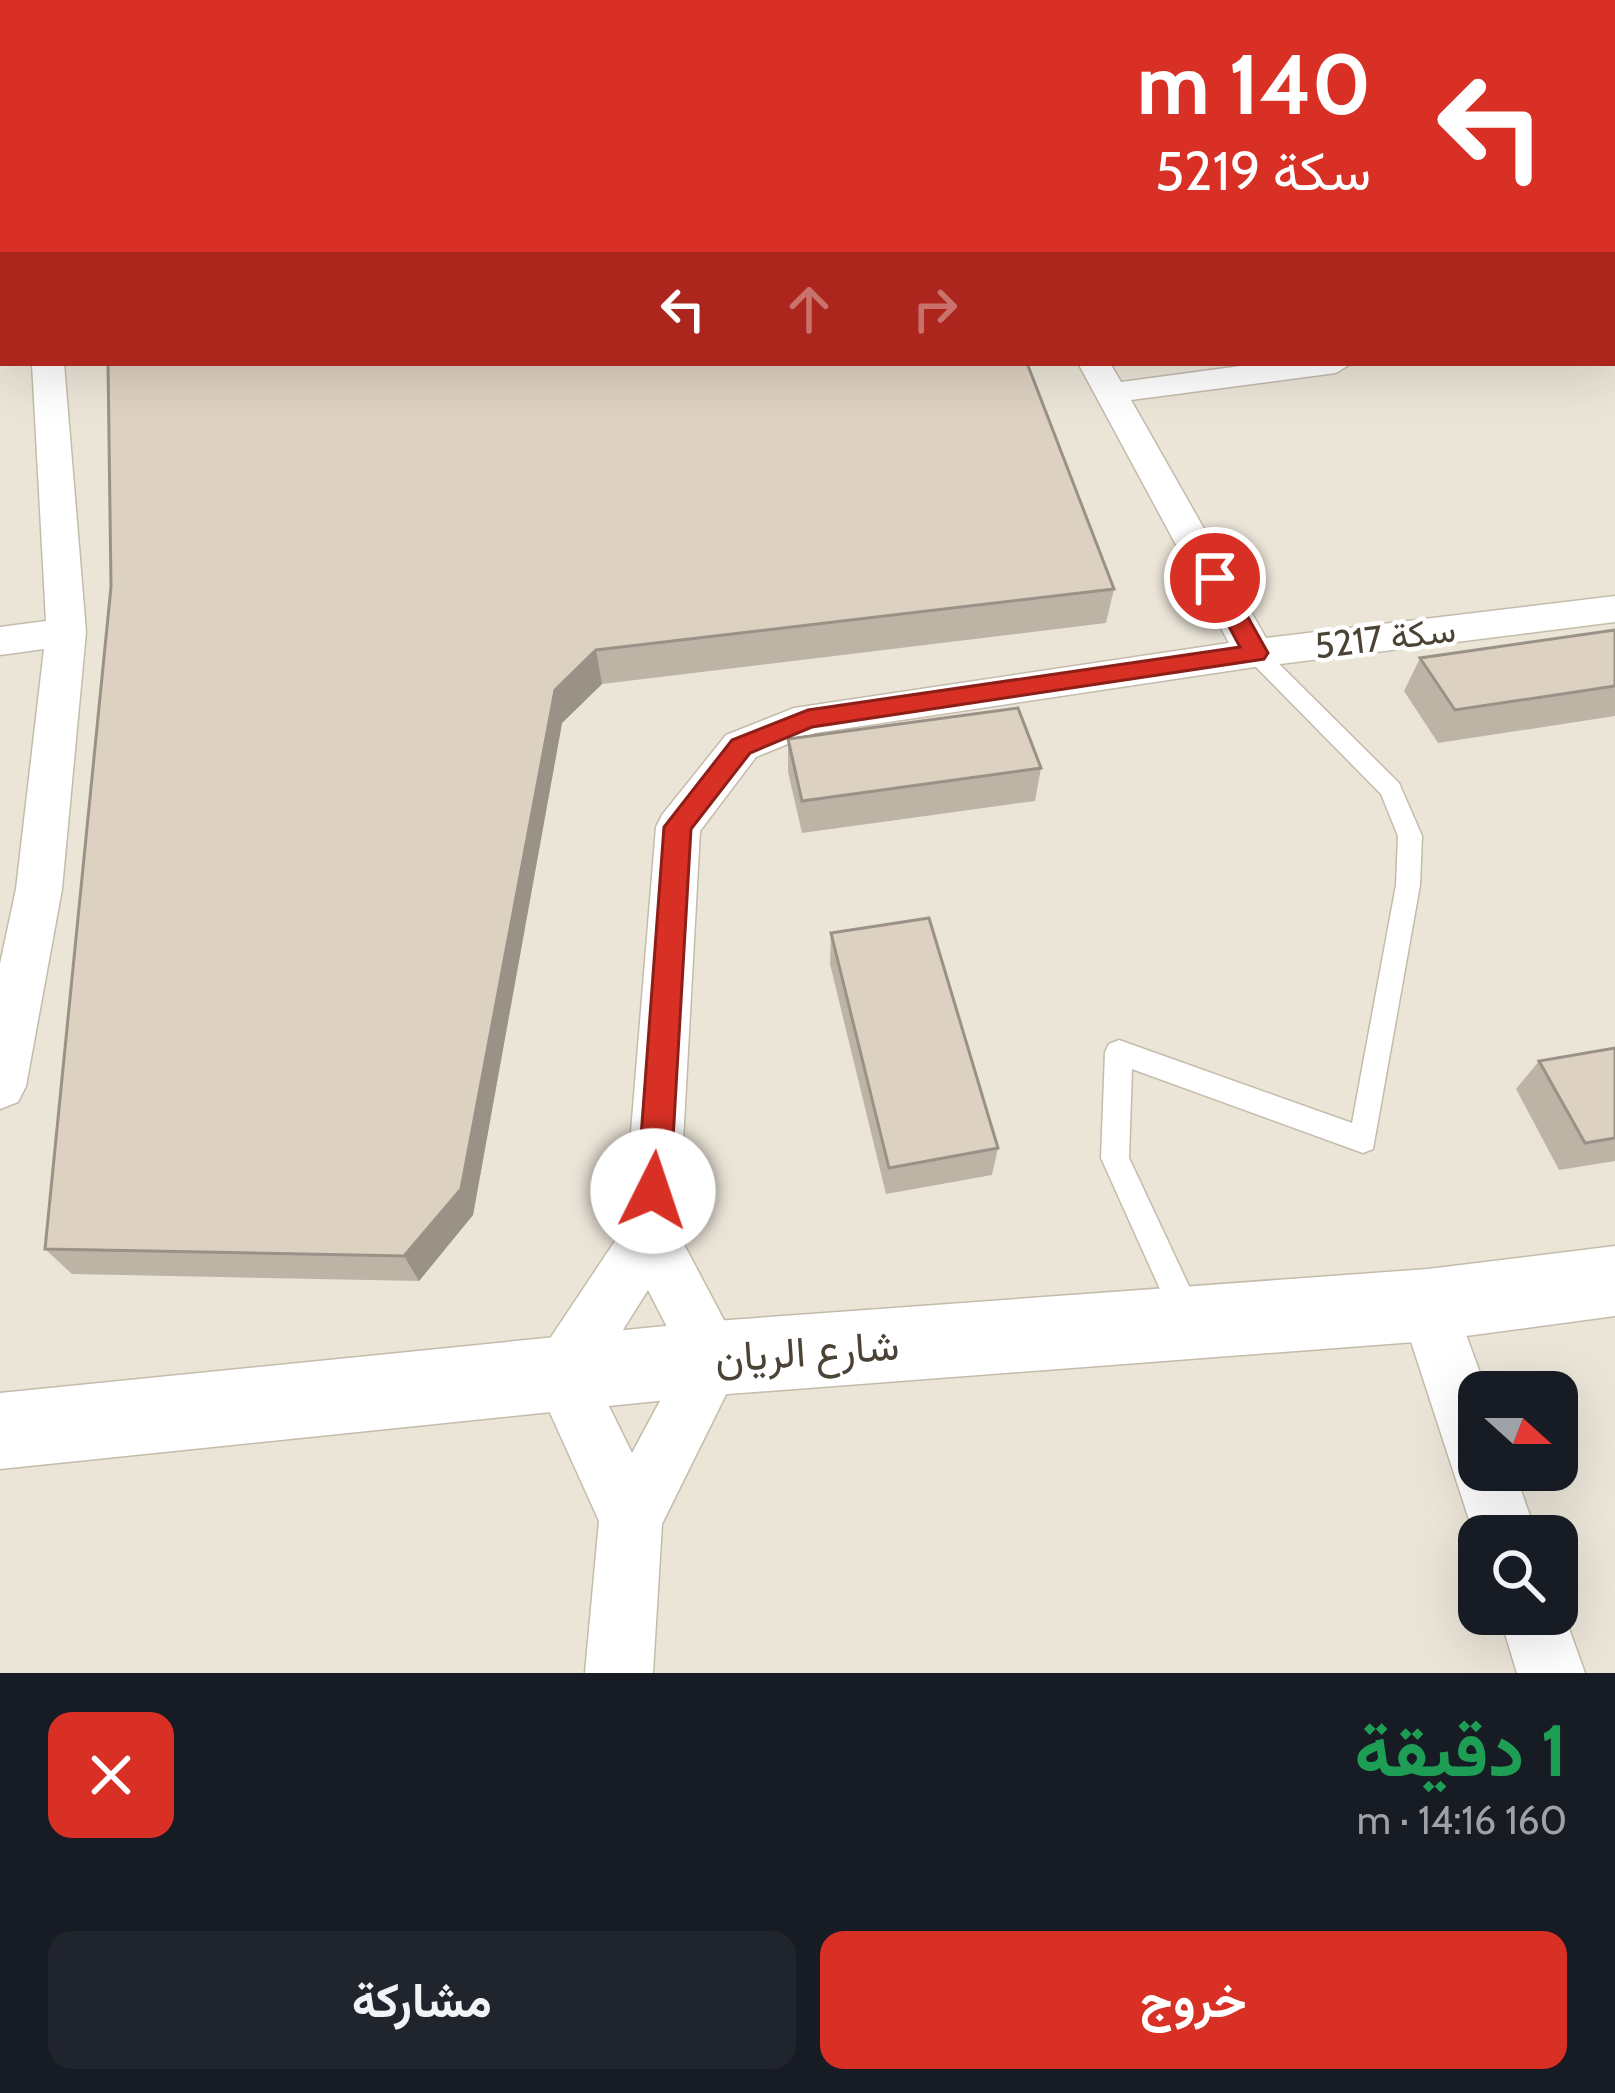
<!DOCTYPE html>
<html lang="ar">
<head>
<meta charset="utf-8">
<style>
	body { margin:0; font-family:Cabin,Vazirmatn,sans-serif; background:#20242c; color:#f1f3f6; direction:rtl; height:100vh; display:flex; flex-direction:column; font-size:45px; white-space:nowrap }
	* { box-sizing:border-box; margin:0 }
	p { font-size:39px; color:#9ea1a6 }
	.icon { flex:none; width:66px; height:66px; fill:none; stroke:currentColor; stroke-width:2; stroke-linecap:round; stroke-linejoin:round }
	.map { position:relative; height:1673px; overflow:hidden; direction:ltr }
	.drawer { display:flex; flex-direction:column; background:#171b24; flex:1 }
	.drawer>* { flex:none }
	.hud { position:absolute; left:0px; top:0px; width:1617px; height:366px; box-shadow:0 12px 48px #0002; direction:rtl; background:#d93025; color:#fff; overflow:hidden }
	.needle { width:78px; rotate:111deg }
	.fabs { position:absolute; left:1458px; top:1371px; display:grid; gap:24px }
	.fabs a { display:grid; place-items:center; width:120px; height:120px; border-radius:24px; background:#171b24; box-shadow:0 12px 48px #0002; font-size:60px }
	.pin { position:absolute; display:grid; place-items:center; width:102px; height:102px; color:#fff; margin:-51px; border:6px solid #fff; border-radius:50%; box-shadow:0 3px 12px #0007 }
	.me { position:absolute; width:132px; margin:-66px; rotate:4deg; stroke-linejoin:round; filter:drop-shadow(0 0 9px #0008) }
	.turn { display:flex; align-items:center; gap:42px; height:252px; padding:0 48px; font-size:54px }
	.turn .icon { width:156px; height:156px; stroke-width:2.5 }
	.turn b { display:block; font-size:84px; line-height:102px }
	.lanes { display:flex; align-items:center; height:114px; padding:0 48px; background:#0003; justify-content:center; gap:60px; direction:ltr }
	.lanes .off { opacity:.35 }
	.round { display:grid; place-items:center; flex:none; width:126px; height:126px; border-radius:24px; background:#20242c }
	.headline { display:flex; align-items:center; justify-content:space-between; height:204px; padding:0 48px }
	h1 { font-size:72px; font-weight:700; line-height:90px; color:#1e9e55 }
	.button { display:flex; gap:24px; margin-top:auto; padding:24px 48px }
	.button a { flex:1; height:138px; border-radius:24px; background:#d93025; color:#fff; font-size:48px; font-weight:700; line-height:138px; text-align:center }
	.button a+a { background:#20242c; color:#f1f3f6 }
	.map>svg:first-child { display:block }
	.residential { fill:#ebe5d8; fill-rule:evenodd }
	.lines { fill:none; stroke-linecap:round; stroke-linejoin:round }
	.river { fill:#a1d7f9; fill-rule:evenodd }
	.service-casing { stroke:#c4bbab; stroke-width:3 }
	.minor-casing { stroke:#c4bbab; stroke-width:3 }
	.tertiary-casing { stroke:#c4bbab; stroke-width:3 }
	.primary-casing { stroke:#f2c25d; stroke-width:3 }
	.service { fill:#fff; fill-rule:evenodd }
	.minor { fill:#fff; fill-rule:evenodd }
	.tertiary { fill:#fff; fill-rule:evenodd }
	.primary { fill:#ffe19b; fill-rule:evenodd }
	.wall { fill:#beb4a6 }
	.shaded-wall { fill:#9b9287 }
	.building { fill:#ddd1c1; stroke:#9b9287; stroke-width:3 }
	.route { fill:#d93025; stroke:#8d1f18; stroke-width:3 }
	.labels { text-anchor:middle; stroke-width:9; stroke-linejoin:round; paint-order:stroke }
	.street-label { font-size:36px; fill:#4c4337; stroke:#fff }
	.near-street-label { font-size:42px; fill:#4c4337; stroke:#fff }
</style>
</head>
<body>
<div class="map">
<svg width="1615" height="1673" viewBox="0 0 1615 1673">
	<rect width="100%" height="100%" fill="#f7f3ea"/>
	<path class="residential" d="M898,0H1615V1673H0V178L3,363H1614V3H880ZM1479,1392H1557V1470H1479ZM1479,1536H1557V1614H1479Z"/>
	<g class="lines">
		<path class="river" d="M44,0H106L42,3Z"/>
		<defs>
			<path id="service" d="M1255,646L1263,648L1399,783L1422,836L1420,885L1373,1149L1363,1153L1132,1069L1129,1158L1203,1316L1199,1327L1188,1331L1177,1327L1101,1158L1105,1052L1109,1044L1119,1040L1352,1123L1396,885L1398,836L1381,794L1247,658L1244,653Z"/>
			<g id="minor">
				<path d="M871,0H893L895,3H871Z"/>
				<rect x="1614" y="56" width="1" height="14"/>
				<rect x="1614" y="174" width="1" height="16"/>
				<path d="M0,223L3,224V249L0,248Z"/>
				<rect x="1614" y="317" width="1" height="18"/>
				<path d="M32,363H64L86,632L62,889L26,1086L18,1102L0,1109V964L16,889L44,649L0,655V627L46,621Z"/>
				<path d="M1078,363H1110L1121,382L1263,363H1352L1336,373L1131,400L1266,638L1615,596V622L1255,667L815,733L756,757L700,831L678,1233L744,1358L662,1524L653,1673H585L599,1521L532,1373L541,1352L623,1229L656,827L662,815L726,735L794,708L1229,643ZM648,1290L683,1358L632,1453L594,1376Z"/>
				<path d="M1428,1277L1448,1285L1487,1392H1479V1470H1514L1537,1536H1479V1550L1399,1305L1408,1285Z"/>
				<path d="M1557,1595L1585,1673H1517L1499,1614H1557Z"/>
			</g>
			<g id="tertiary">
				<path d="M777,0H828L775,3Z"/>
				<path d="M0,151H3L0,172Z"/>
				<path d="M1615,1246V1316L1428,1341L715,1395L0,1469V1393L715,1321L1428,1269Z"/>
			</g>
			<g id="primary">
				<path d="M238,0H285L236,3Z"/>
				<path d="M344,0H392L342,3Z"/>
				<rect x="0" y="64" width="3" height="22"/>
			</g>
		</defs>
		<use href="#service" class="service-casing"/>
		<use href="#minor" class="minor-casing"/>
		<use href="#tertiary" class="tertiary-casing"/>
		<use href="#primary" class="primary-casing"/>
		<use href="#service" class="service"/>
		<use href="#minor" class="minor"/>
		<use href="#tertiary" class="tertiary"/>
		<use href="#primary" class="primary"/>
	</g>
	<g class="wall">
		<path d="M111,587L1114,589L1106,623L602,684L562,723L473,1215L419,1281L72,1274L45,1249Z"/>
		<path d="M1615,630V716L1438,743L1404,691L1420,658Z"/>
		<path d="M788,739L1041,768L1035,801L802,833L788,772Z"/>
		<path d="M831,933L998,1148L992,1175L886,1194L830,964Z"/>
		<path d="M1615,1048V1161L1559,1170L1516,1089L1539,1061Z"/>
	</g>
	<path class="shaded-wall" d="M596,650L602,684L562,723L473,1215L419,1281L404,1256L555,690Z"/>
	<g class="building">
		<path d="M108,363H1027L1114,589L596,650L555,690L461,1189L404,1256L45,1249L111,587Z"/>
		<path d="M1615,630V686L1455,710L1420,658Z"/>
		<path d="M1018,708L1041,768L802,801L788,739Z"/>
		<path d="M929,918L998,1148L889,1168L831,933Z"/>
		<path d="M1615,1048V1138L1585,1143L1539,1061Z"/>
	</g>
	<path class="route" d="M1215,571L1226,578L1268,653L1264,659L812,727L750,753L691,829L670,1191L665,1202L653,1207L642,1202L637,1191L664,827L732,740L808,710L1240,647L1203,578Z"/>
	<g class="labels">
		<g class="street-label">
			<text transform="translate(1385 637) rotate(-7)" y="13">سكة 5217</text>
		</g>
		<g class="near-street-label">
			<text transform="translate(807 1351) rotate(-4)" y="15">شارع الريان</text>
		</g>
	</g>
</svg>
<div class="fabs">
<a><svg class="needle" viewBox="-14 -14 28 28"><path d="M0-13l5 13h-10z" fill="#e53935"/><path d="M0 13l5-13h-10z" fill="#9ea1a6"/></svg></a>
<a><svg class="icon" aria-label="search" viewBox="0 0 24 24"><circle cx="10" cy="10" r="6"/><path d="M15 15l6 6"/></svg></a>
</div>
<div class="pin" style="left:1215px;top:578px;background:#d93025"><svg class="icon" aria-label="arrive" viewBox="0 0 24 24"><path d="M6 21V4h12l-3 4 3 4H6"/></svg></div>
<svg class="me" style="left:653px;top:1191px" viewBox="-20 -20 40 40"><circle r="19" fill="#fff"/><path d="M0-13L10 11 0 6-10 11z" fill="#d93025"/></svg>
<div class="hud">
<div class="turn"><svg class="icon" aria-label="left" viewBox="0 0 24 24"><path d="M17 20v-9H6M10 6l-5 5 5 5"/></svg><div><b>140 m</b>سكة 5219</div></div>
<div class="lanes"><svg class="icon" aria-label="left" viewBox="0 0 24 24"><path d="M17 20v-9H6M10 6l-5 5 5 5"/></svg><svg class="icon off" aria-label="ahead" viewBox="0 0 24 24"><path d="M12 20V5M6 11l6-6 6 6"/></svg><svg class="icon off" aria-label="right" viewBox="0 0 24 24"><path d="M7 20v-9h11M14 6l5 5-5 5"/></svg></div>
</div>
</div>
<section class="drawer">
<div class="headline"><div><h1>1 دقيقة</h1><p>160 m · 14:16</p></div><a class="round" style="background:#d93025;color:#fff"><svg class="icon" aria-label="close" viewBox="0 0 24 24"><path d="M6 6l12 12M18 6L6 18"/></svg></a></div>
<div class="button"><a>خروج</a><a>مشاركة</a></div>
</section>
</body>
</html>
